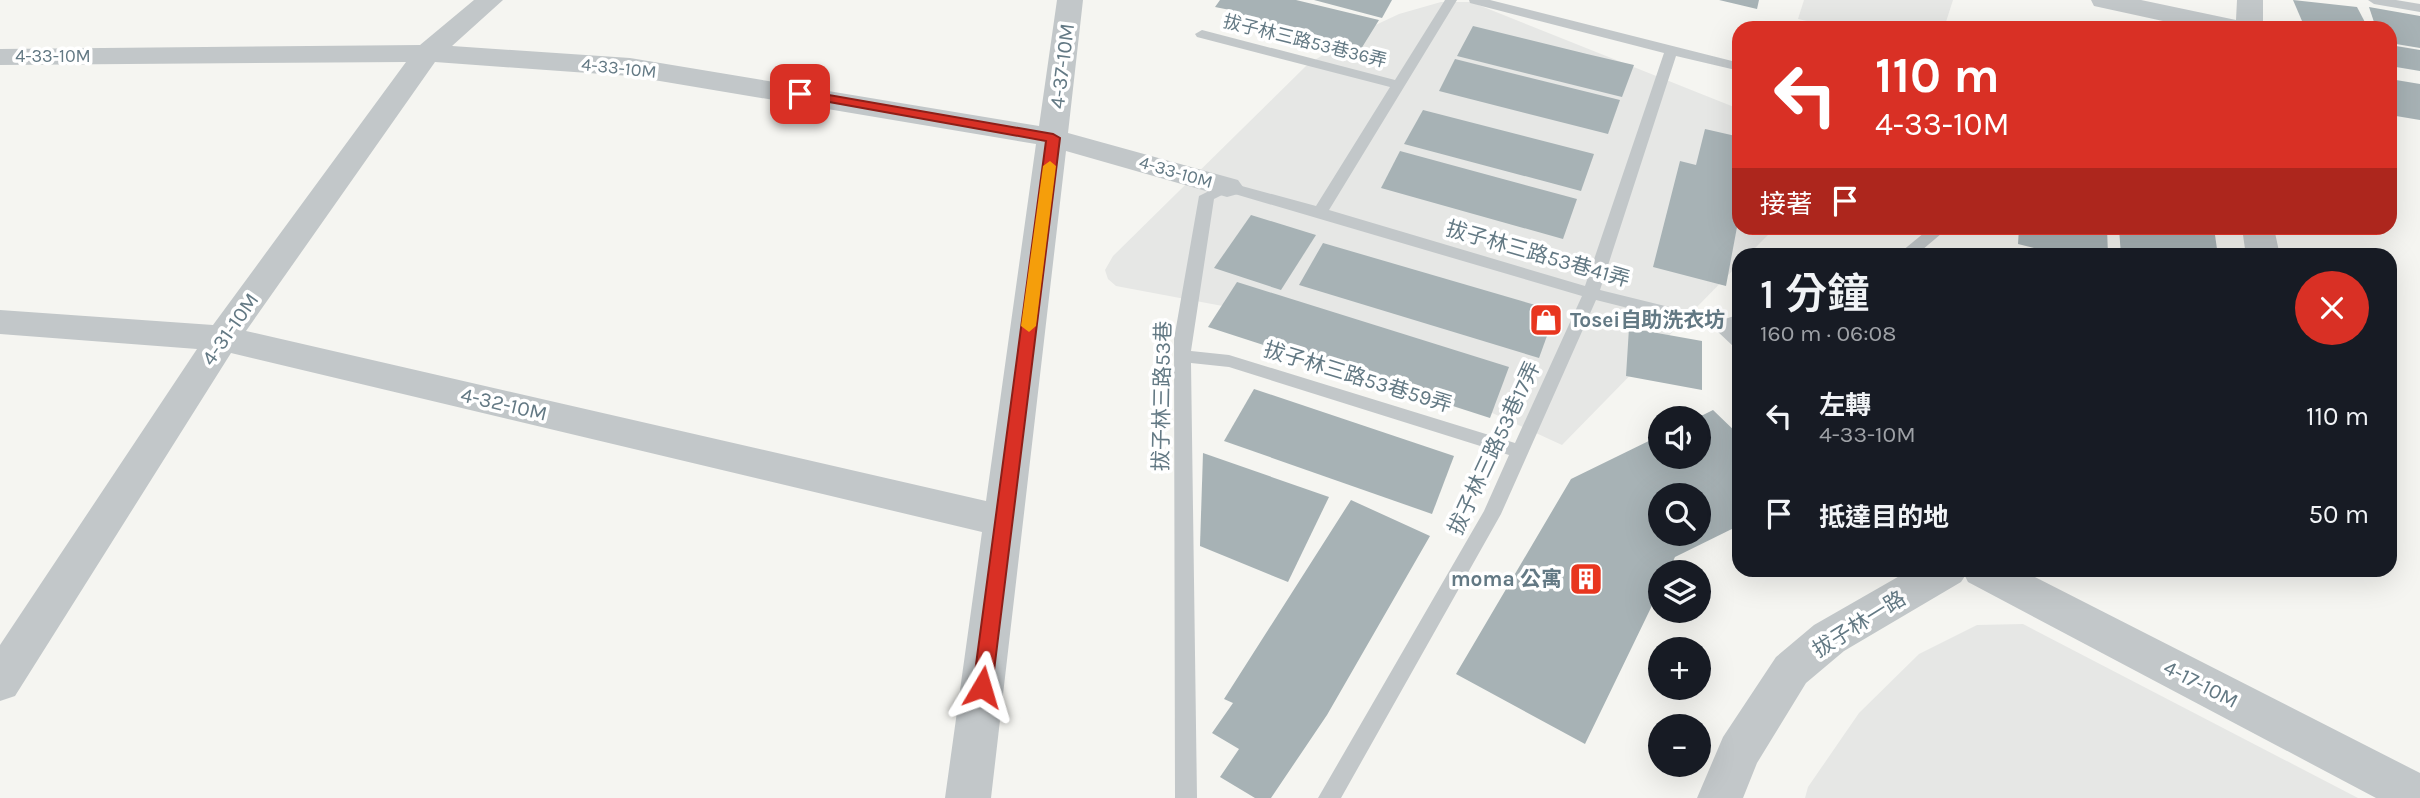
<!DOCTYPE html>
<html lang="zh-TW">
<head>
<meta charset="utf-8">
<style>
	body { margin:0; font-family:Karla,"Noto Sans TC",sans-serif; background:#20242c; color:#f1f3f6; height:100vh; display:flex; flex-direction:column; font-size:26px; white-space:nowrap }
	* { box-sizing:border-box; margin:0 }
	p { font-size:23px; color:#9ea1a6 }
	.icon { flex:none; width:38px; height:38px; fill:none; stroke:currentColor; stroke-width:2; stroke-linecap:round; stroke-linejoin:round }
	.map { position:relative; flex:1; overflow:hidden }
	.sheet { position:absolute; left:1732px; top:248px; width:665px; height:329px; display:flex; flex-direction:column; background:#171b24; border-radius:21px; box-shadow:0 7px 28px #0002 }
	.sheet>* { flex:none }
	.guide { position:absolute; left:1732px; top:21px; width:665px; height:214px; border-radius:21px; box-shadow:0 7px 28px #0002; background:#d93025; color:#fff; overflow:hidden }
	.tools { position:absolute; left:1648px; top:406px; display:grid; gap:14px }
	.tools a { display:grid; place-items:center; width:63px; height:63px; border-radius:50%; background:#171b24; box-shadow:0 7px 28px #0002; font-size:35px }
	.pin { position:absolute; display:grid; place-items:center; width:60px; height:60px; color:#fff; margin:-30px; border-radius:14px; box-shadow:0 4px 10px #0006 }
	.me { position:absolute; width:77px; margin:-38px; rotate:7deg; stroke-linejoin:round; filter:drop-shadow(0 0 5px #0008) }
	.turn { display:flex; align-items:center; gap:24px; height:147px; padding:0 28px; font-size:32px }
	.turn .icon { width:91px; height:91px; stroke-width:2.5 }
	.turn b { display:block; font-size:49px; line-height:60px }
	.then { display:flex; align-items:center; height:66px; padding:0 28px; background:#0003; gap:14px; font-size:26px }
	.round { display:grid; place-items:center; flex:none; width:74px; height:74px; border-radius:37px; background:#20242c }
	.overview { display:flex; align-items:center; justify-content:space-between; height:119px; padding:0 28px }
	h1 { font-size:42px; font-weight:600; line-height:52px }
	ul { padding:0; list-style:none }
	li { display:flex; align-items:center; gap:21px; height:98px; padding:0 28px }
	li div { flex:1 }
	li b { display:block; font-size:26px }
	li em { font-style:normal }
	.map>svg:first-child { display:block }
	.built { fill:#e6e7e5 }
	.building { fill:#a7b2b5; fill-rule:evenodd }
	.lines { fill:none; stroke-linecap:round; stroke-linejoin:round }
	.service { fill:#c2c7c9; fill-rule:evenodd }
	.minor { fill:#c2c7c9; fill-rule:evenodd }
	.route { fill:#d93025; stroke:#8d1f18; stroke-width:2 }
	.slow { fill:#f59e0b }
	.labels { text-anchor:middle; stroke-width:7; stroke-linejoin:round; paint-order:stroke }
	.far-street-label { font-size:18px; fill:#637984; stroke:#fff }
	.street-label { font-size:21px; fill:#637984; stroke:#fff }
	.poi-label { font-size:21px; font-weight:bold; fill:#637984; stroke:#fff; text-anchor:start }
</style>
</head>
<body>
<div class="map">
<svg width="2420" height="798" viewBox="0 0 2420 798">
	<rect width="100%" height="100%" fill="#f5f5f1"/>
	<g class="built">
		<path d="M1804,0H1953L1944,28H1838L1798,19Z"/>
		<path d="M1441,2H1471L1739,109L1740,228H1775L1748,255L1740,256L1739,264L1562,445L1286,318L1116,286L1108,279L1105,270L1113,256L1306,66L1350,37L1399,14Z"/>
		<path d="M2023,624L2358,798H1805L1808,787L1859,713L1919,654L1977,625Z"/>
	</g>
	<g class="building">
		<path d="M1220,0H1296L1379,20L1361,49L1231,17L1235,11L1215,7Z"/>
		<path d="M1314,0H1392L1382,18Z"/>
		<path d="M1719,0H1759L1757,9Z"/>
		<path d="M2293,0L2357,7L2368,28H2305Z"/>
		<path d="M2369,7L2420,16V48L2390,43V28H2376Z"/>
		<path d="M1473,26L1587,54L1634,65L1622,97L1457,56Z"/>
		<path d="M2390,45L2420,50V71L2390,66Z"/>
		<path d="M1455,59L1620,100L1608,134L1439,91Z"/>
		<path d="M2390,79L2420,84V120L2390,115Z"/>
		<path d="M1423,110L1594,154L1581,191L1404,144Z"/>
		<path d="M1705,129L1740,137V211L1726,286L1653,267L1680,161L1696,165Z"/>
		<path d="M1400,151L1577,199L1563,239L1381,188Z"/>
		<path d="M1251,215L1316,235L1281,290L1214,268Z"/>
		<path d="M2019,228H2107L2108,255L2093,252V256H2066L2018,244Z"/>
		<path d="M2119,228H2181L2215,235L2218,256H2121Z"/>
		<path d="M1323,243L1556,311L1539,358L1299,285Z"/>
		<path d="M1237,282L1509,367L1490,418L1208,327Z"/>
		<path d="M1629,328L1702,341V390L1626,376Z"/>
		<path d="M1254,389L1454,456L1432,514L1224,441Z"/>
		<path d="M1713,410L1740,436V525L1675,557L1668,572H1661V587L1585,744L1456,674L1571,479L1661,435V457H1699V417ZM1661,495H1699V534H1661Z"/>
		<path d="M1203,453L1329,497L1288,582L1200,546Z"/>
		<path d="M1351,500L1430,536L1327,715L1271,798H1255L1220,777L1239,749L1212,733L1233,703L1224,699Z"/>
	</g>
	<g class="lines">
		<g class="service">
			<path d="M1445,0H1457L1329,210L1585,286L1664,53L1470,3L1469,0H1490L1740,63V71L1676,56L1600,290L1722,320L1740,314V326L1734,328L1740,333V349L1734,347L1716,330L1596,300L1501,514L1341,798H1318L1484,511L1509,455L1229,367L1191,363L1197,798H1175L1174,339L1199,196L1227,182L1316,206L1390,87L1197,37L1195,34L1202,30L1395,80ZM1228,192L1582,296L1515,443L1229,355L1191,351L1214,199Z"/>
			<path d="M2368,0H2396L2420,4V12L2374,4Z"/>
			<path d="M1930,228H1948L1915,256H1896Z"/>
		</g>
		<g class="minor">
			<path d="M474,0H503L452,46L630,58L1039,126L1057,0H1083L1068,133L1238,180L1243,187L1238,194L1227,197L1066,151L991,798H945L982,532L231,353L15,696L0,701V645L197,349L0,334V310L213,325L406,62L0,65V49L420,45ZM435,62L630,76L1036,144L986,501L246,331Z"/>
			<path d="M2091,0H2141L2236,20L2237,0H2263V28H2195L2094,6Z"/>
			<path d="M2242,228H2274L2280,256H2246Z"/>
			<path d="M1910,570H2021L2420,773V798H2376L1968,582L1965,576L1961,582L1844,651L1806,683L1757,763L1743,798H1697L1723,737L1776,657L1814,625Z"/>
		</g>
	</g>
	<path class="route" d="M800,90L1053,134L1060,138L992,687L989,693L982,695L975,693L973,687L1046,141L796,96L794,94Z"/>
	<path class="slow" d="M1050,161L1056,166L1036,326L1029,332L1021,326L1043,166Z"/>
	<defs>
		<symbol id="shop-square" viewBox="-11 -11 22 22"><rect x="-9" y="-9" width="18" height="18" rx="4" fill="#e8361f" stroke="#fff"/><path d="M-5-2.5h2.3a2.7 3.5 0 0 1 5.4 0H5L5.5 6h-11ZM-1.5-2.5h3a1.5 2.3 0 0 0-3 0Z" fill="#fff"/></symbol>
		<symbol id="building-square" viewBox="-11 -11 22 22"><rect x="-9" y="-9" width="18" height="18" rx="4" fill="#e8361f" stroke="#fff"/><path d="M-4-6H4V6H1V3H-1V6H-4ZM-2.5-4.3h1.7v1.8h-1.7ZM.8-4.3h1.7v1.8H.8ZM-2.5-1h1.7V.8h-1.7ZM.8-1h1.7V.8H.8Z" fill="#fff"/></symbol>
	</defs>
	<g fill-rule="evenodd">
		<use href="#shop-square" x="1527" y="301" width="38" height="38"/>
		<use href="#building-square" x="1567" y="560" width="38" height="38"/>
	</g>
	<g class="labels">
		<g class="far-street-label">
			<text transform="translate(1305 41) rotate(14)" y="6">拔子林三路53巷36弄</text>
			<text x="53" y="62">4-33-10M</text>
			<text transform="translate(619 68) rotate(6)" y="6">4-33-10M</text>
			<text transform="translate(1176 172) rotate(16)" y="6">4-33-10M</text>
		</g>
		<g class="street-label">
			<text transform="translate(1062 66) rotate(-83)" y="7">4-37-10M</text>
			<text transform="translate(1538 254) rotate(16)" y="7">拔子林三路53巷41弄</text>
			<text transform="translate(230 329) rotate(-55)" y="7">4-31-10M</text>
			<text transform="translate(1358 377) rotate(17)" y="7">拔子林三路53巷59弄</text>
			<text transform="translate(1162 396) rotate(-89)" y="7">拔子林三路53巷</text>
			<text transform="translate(504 404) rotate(13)" y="7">4-32-10M</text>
			<text transform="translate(1494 448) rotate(-65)" y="7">拔子林三路53巷17弄</text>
			<text transform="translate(1859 624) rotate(-32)" y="7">拔子林一路</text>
			<text transform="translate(2201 684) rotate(27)" y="7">4-17-10M</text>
		</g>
		<g class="poi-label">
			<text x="1570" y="327">Tosei自助洗衣坊</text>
			<text x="1562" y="586" text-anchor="end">moma 公寓</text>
		</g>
	</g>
</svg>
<div class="tools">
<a><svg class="icon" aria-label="sound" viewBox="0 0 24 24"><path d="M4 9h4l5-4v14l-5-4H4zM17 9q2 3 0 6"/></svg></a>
<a><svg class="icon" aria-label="search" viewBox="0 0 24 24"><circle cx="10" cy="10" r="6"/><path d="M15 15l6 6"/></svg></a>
<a><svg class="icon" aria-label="layers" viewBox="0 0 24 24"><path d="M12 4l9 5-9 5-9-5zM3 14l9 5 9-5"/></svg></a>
<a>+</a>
<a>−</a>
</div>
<div class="pin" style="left:800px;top:94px;background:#d93025"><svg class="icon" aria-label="arrive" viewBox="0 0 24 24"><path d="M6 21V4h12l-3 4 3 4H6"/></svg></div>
<svg class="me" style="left:982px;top:687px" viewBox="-20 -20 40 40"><path d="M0-17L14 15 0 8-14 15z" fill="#d93025" stroke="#fff" stroke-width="4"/></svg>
<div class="guide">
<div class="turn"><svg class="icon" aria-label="left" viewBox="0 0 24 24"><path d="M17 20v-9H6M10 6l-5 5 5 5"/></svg><div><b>110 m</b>4-33-10M</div></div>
<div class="then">接著<svg class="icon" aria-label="arrive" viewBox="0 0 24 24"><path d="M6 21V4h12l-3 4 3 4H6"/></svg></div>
</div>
<section class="sheet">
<div class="overview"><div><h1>1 分鐘</h1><p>160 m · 06:08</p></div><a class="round" style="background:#d93025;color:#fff"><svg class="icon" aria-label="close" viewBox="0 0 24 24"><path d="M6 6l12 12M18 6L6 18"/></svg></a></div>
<ul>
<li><svg class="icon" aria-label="left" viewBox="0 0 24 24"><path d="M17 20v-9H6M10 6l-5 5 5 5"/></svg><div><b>左轉</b><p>4-33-10M</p></div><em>110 m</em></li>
<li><svg class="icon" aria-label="arrive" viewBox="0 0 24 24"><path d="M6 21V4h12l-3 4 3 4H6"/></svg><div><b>抵達目的地</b></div><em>50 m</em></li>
</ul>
</section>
</div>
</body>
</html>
